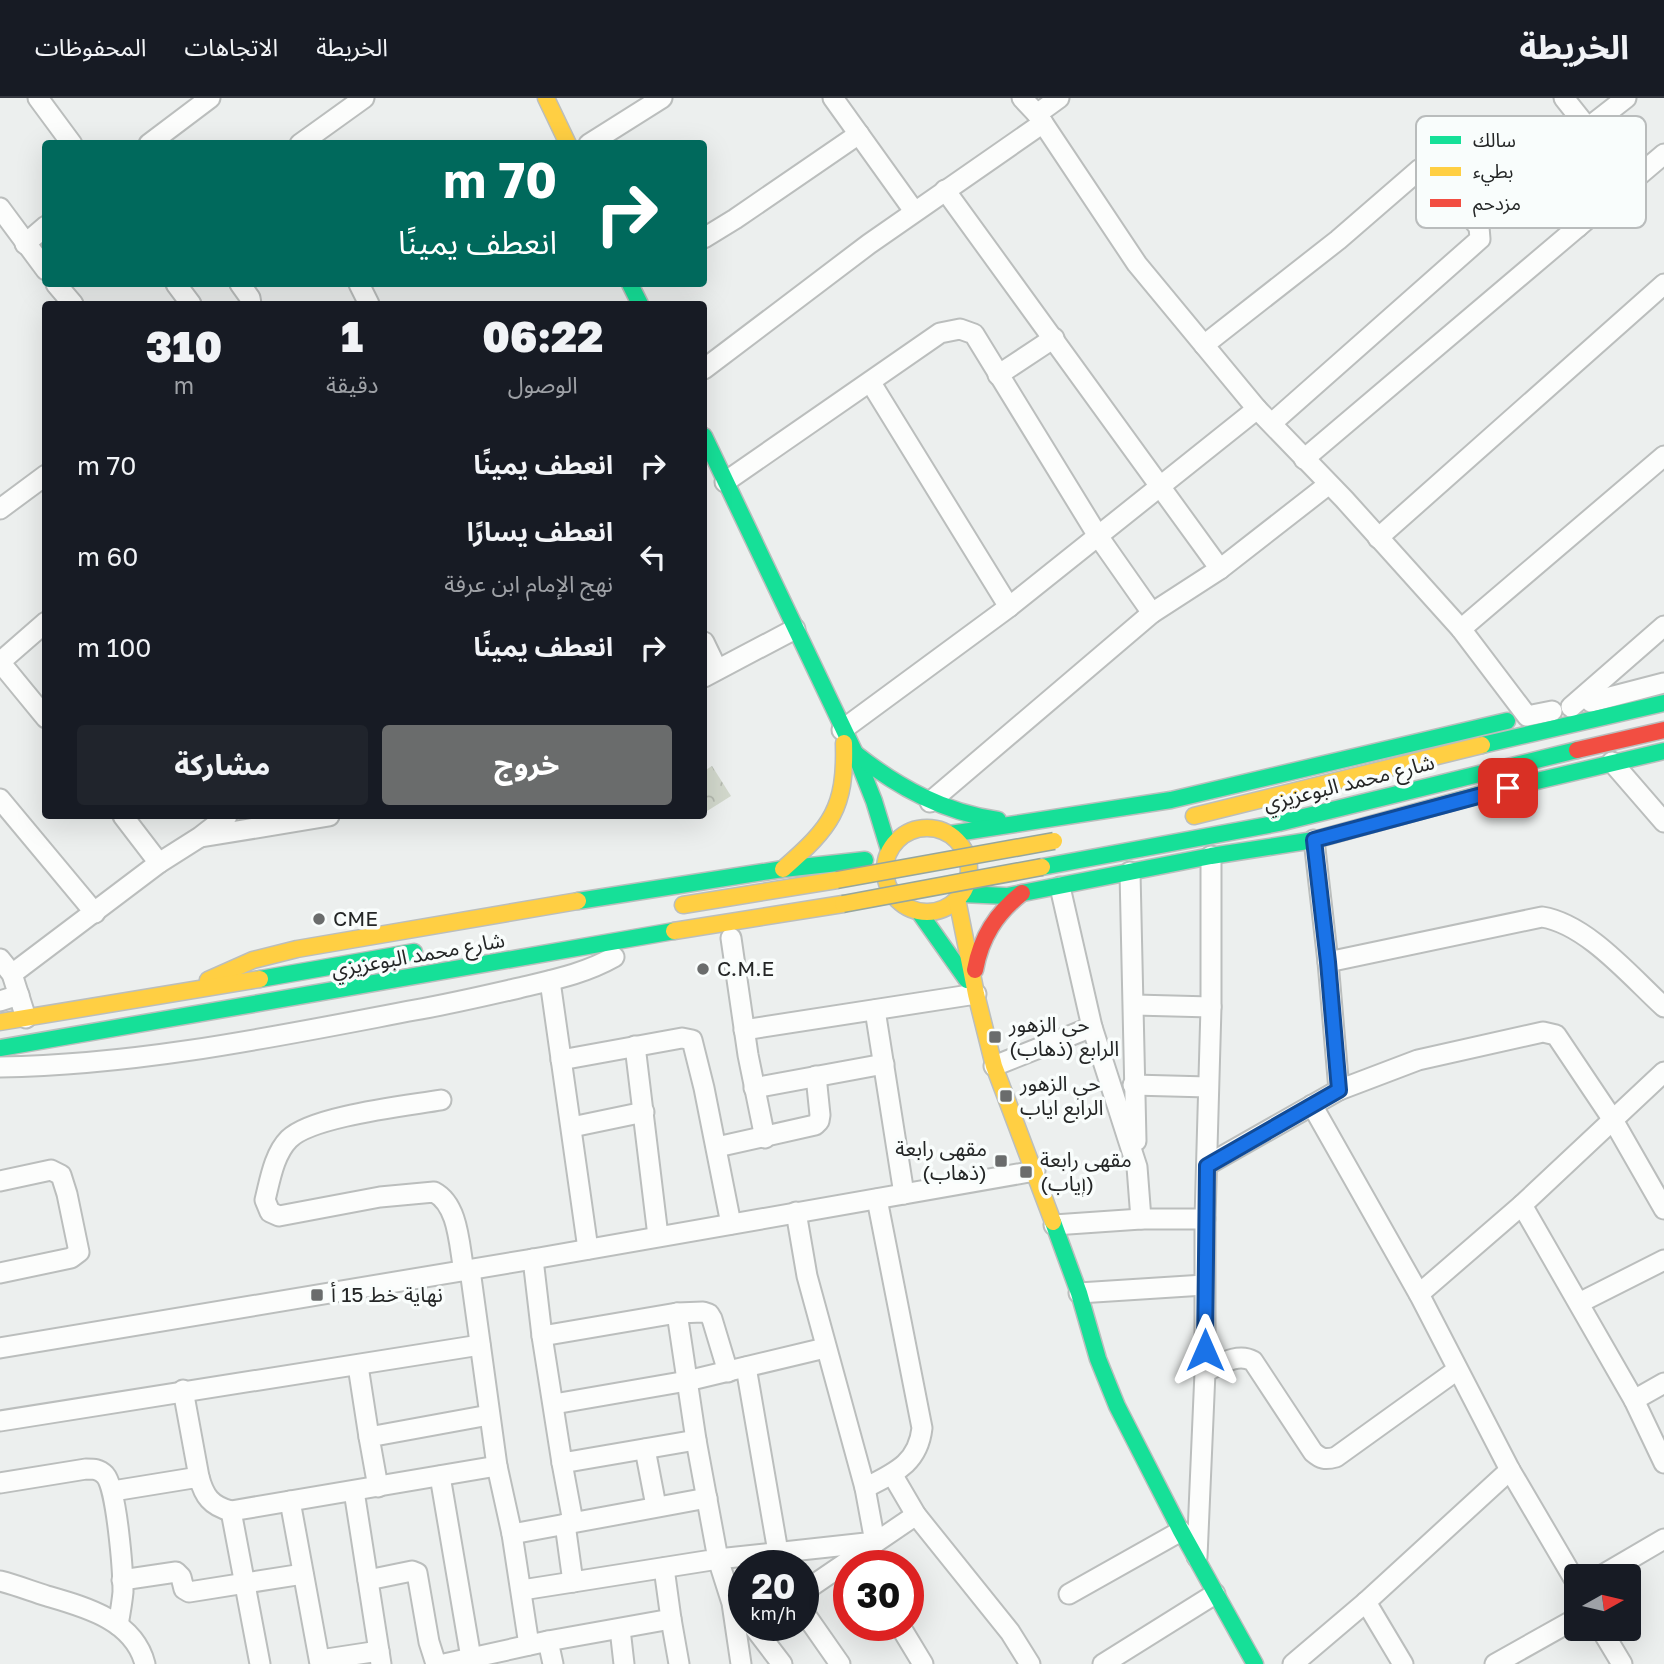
<!DOCTYPE html>
<html lang="ar">
<head>
<meta charset="utf-8">
<style>
	body { margin:0; font-family:"Golos Text","Noto Sans Arabic",sans-serif; background:#20242c; color:#f1f3f6; direction:rtl; height:100vh; display:flex; flex-direction:column; font-size:26px; white-space:nowrap }
	* { box-sizing:border-box; margin:0 }
	p { font-size:23px; color:#9ea1a6 }
	.icon { flex:none; width:38px; height:38px; fill:none; stroke:currentColor; stroke-width:2; stroke-linecap:round; stroke-linejoin:round }
	.map { position:relative; flex:1; overflow:hidden; direction:ltr }
	.drawer { position:absolute; left:42px; top:203px; width:665px; height:518px; display:flex; flex-direction:column; background:#171b24; border-radius:7px; box-shadow:0 7px 28px #0002; direction:rtl }
	.drawer>* { flex:none }
	.banner { position:absolute; left:42px; top:42px; width:665px; height:147px; border-radius:7px; box-shadow:0 7px 28px #0002; direction:rtl; background:#00695c; color:#fff; overflow:hidden }
	.needle { width:46px; rotate:82deg }
	.tools { position:absolute; left:1564px; top:1466px; display:grid; gap:14px }
	.tools a { display:grid; place-items:center; width:77px; height:77px; border-radius:7px; background:#171b24; box-shadow:0 7px 28px #0002; font-size:35px }
	.speed { position:absolute; left:728px; top:1452px; display:flex; gap:14px; font-size:35px; font-weight:700; text-align:center }
	.speed>* { display:grid; place-content:center; width:91px; height:91px; border-radius:50%; background:#171b24; box-shadow:0 7px 28px #0002; line-height:1 }
	.speed small { font-size:18px; font-weight:400 }
	.speed .limit { border:10px solid #d22; background:#fff; color:#111 }
	.pin { position:absolute; display:grid; place-items:center; width:60px; height:60px; color:#fff; margin:-30px; border-radius:14px; box-shadow:0 4px 10px #0006 }
	.me { position:absolute; width:77px; margin:-38px; rotate:0deg; stroke-linejoin:round; filter:drop-shadow(0 0 5px #0008) }
	.turn { display:flex; align-items:center; gap:24px; height:147px; padding:0 35px; font-size:32px }
	.turn .icon { width:91px; height:91px; stroke-width:2.5 }
	.turn b { display:block; font-size:49px; line-height:60px }
	.eta { display:flex; justify-content:space-evenly; align-items:center; height:119px; text-align:center }
	.eta b { font-size:42px; font-weight:800; line-height:49px }
	.cta { display:flex; gap:14px; margin-top:auto; padding:14px 35px }
	.cta a { flex:1; height:80px; border-radius:7px; background:#6a6c6c; color:#fff; font-size:28px; font-weight:800; line-height:80px; text-align:center }
	.cta a+a { background:#20242c; color:#f1f3f6 }
	ul { padding:0; list-style:none }
	li { display:flex; align-items:center; gap:21px; height:91px; padding:0 35px }
	li div { flex:1 }
	li b { display:block; font-size:26px }
	li em { font-style:normal }
	header { display:flex; align-items:center; gap:42px; box-sizing:border-box; height:98px; padding:0 35px; background:#171b24; border-bottom:2px solid #363941 }
	header strong { font-size:33px }
	nav { display:flex; gap:38px; margin-inline-start:auto; font-size:24px }
	.map>svg:first-child { display:block }
	.park { fill:url(#park-crowns) }
	.lines { fill:none; stroke-linecap:round; stroke-linejoin:round }
	.street-casing { stroke:#bbbebd; stroke-width:23 }
	.fast-casing { stroke:#bbbebd; stroke-width:19 }
	.slow-casing { stroke:#bbbebd; stroke-width:19 }
	.jam-casing { stroke:#bbbebd; stroke-width:19 }
	.street { stroke:#fcfdfc; stroke-width:19 }
	.fast { stroke:#16e098; stroke-width:16 }
	.slow { stroke:#ffcf43; stroke-width:16 }
	.jam { stroke:#f24e42; stroke-width:16 }
	.slow-bridge-casing { stroke:#96a69d; stroke-width:19; stroke-linecap:butt }
	.slow-bridge { stroke:#ffcf43; stroke-width:16 }
	.route-casing { stroke:#114b97; stroke-width:18 }
	.route { stroke:#1a73e8; stroke-width:12 }
	.poi-dot { fill:#6a6c6c; stroke:#f9fdfc; stroke-width:2.5 }
	.labels { text-anchor:middle; stroke-width:7; stroke-linejoin:round; paint-order:stroke }
	.street-label { font-size:21px; fill:#242626; stroke:#f9fdfc }
	.poi-label { font-size:21px; fill:#242626; stroke:#f9fdfc; text-anchor:start }
	.key { fill:#f9fdfc; stroke:#b9bcbc; stroke-width:2 }
	.key-label { font-size:19px; fill:#242626 }
</style>
</head>
<body>
<header>
<strong>الخريطة</strong>
<nav><a>الخريطة</a><a>الاتجاهات</a><a>المحفوظات</a></nav>
</header>
<div class="map">
<svg width="1664" height="1566" viewBox="0 0 1664 1566">
	<defs>
		<pattern id="park-crowns" width="20" height="18" patternUnits="userSpaceOnUse" patternTransform="scale(1.75)"><rect width="20" height="18" fill="#d2d8cc"/><path d="M2 6a3 3 0 1 1 6 0M12 15a3 3 0 1 1 6 0" fill="none" stroke="#b4b9af"/></pattern>
	</defs>
	<rect width="100%" height="100%" fill="#ecefee"/>
	<path class="park" d="M712,668L731,698L704,715V673Z"/>
	<g class="lines">
		<defs>
			<g id="street">
				<path d="M38,0L72,46"/>
				<path d="M833,0L914,113"/>
				<path d="M1022,0L1037,16L1137,166L1257,311L1344,401L1461,531L1527,618L1552,613"/>
				<path d="M1564,0L1587,29"/>
				<path d="M1037,16L1059,0"/>
				<path d="M149,46L210,0"/>
				<path d="M300,46L364,0"/>
				<path d="M589,46L662,0"/>
				<path d="M1528,77L1578,129"/>
				<path d="M945,92L1220,471"/>
				<path d="M0,110L46,172"/>
				<path d="M1472,120L1626,0"/>
				<path d="M704,140L735,121L859,36"/>
				<path d="M25,146L46,128"/>
				<path d="M56,186L73,206"/>
				<path d="M176,186L191,206"/>
				<path d="M240,186L250,200L251,206"/>
				<path d="M359,186L369,206"/>
				<path d="M1204,247L1338,142L1420,71H1430L1479,129L1480,141L1272,325"/>
				<path d="M704,271L869,146L1043,25"/>
				<path d="M998,277L1054,240"/>
				<path d="M871,285L1009,509"/>
				<path d="M1304,361L1664,56"/>
				<path d="M725,384L940,235L960,231L974,236L1098,438L1152,515"/>
				<path d="M0,411L46,377"/>
				<path d="M1378,440L1664,186"/>
				<path d="M1461,531L1664,358"/>
				<path d="M704,544L717,571"/>
				<path d="M0,564L46,620"/>
				<path d="M0,564L46,524"/>
				<path d="M704,579L795,531"/>
				<path d="M1591,604L1664,585"/>
				<path d="M1571,609L1664,528"/>
				<path d="M842,632L1009,509L1257,311"/>
				<path d="M1612,664L1664,724"/>
				<path d="M0,701L95,815"/>
				<path d="M930,704L1152,515L1220,471L1329,386"/>
				<path d="M123,718L159,765"/>
				<path d="M201,739L329,718"/>
				<path d="M1314,742L1328,864L1339,992L1418,962L1543,934L1556,937L1613,1022L1664,1111"/>
				<path d="M1130,774L1136,1043"/>
				<path d="M1060,789L1092,929L1137,1069L1141,1121"/>
				<path d="M731,840L748,957L765,1040"/>
				<path d="M0,861L12,876L26,920"/>
				<path d="M1328,864L1542,819C1587,826 1631,879 1664,909"/>
				<path d="M12,876L159,765L200,739L227,718"/>
				<path d="M550,883L588,1151"/>
				<path d="M0,903L19,897"/>
				<path d="M1135,907L1211,909"/>
				<path d="M875,912L904,1096"/>
				<path d="M744,932L976,896"/>
				<path d="M635,948L658,1138"/>
				<path d="M561,962L682,940L692,942L704,990L731,1126"/>
				<path d="M994,968L1092,929"/>
				<path d="M0,969C140,967 278,938 415,912C450,906 484,898 519,890C552,882 584,876 614,859"/>
				<path d="M1133,987L1208,989"/>
				<path d="M754,990L884,966"/>
				<path d="M441,1002C406,1008 312,1018 289,1041C274,1056 270,1082 265,1102L270,1114L279,1118L380,1099L434,1094C459,1107 459,1148 464,1173"/>
				<path d="M1312,1007L1419,1196L1510,1372L1577,1486"/>
				<path d="M572,1029L644,1014"/>
				<path d="M717,1049L815,1027L819,1023L820,1017L816,978"/>
				<path d="M1207,1067L1339,992"/>
				<path d="M0,1083L51,1072L61,1077L67,1096L79,1154L71,1160L0,1175"/>
				<path d="M1522,1107L1634,1302L1664,1365"/>
				<path d="M1054,1127L1141,1121H1205"/>
				<path d="M533,1161L542,1238L562,1365L696,1342"/>
				<path d="M470,1172L497,1368L512,1436L529,1547"/>
				<path d="M1079,1195L1204,1187"/>
				<path d="M1419,1196L1522,1107L1664,974"/>
				<path d="M1579,1205L1664,1162"/>
				<path d="M542,1238L677,1215L703,1214L709,1216L712,1221L728,1274"/>
				<path d="M0,1250L533,1161L1035,1073"/>
				<path d="M358,1268L369,1339"/>
				<path d="M746,1269L778,1454"/>
				<path d="M1205,1274C1220,1267 1237,1254 1253,1263L1313,1354C1321,1361 1325,1362 1336,1359L1457,1272"/>
				<path d="M183,1292L199,1379"/>
				<path d="M1634,1302L1664,1285"/>
				<path d="M554,1306L687,1283L825,1250"/>
				<path d="M0,1323L480,1247"/>
				<path d="M645,1351L656,1408"/>
				<path d="M562,1365L573,1424"/>
				<path d="M892,1376L916,1417L1010,1534L1030,1566"/>
				<path d="M440,1378L471,1560"/>
				<path d="M0,1385L86,1371C94,1371 99,1371 105,1377C117,1390 123,1474 123,1494C122,1505 120,1516 118,1527"/>
				<path d="M378,1389L369,1339L489,1317"/>
				<path d="M865,1390C894,1375 918,1366 922,1330L877,1101"/>
				<path d="M113,1393L199,1379C204,1398 211,1408 231,1413L497,1368"/>
				<path d="M354,1393L381,1566"/>
				<path d="M290,1403L320,1566"/>
				<path d="M231,1413L260,1566"/>
				<path d="M565,1426L573,1484L718,1461L696,1342L677,1215"/>
				<path d="M512,1436L707,1400"/>
				<path d="M1197,1459L1205,1274V1121L1211,909V758"/>
				<path d="M1599,1479L1664,1441"/>
				<path d="M122,1482L176,1474L181,1479L184,1491L189,1494L303,1476"/>
				<path d="M368,1482L412,1473L417,1475L429,1544L436,1566"/>
				<path d="M0,1483C16,1487 31,1493 47,1498C85,1509 134,1522 145,1566"/>
				<path d="M522,1492L573,1484"/>
				<path d="M803,1494L916,1417"/>
				<path d="M1069,1496L1181,1433"/>
				<path d="M1366,1504L1403,1566"/>
				<path d="M803,1513L840,1566"/>
				<path d="M671,1521L679,1566"/>
				<path d="M753,1528L782,1566"/>
				<path d="M900,1528L923,1566"/>
				<path d="M620,1531L624,1566"/>
				<path d="M1601,1531L1622,1566"/>
				<path d="M548,1543L671,1521L664,1470"/>
				<path d="M320,1562L379,1553"/>
				<path d="M444,1566L548,1543L553,1566"/>
				<path d="M741,1566L732,1505L718,1461L875,1444L865,1390L807,1178L796,1114"/>
				<path d="M1103,1566L1215,1496"/>
				<path d="M1293,1566L1366,1504L1510,1372"/>
				<path d="M1495,1566L1577,1520"/>
			</g>
			<g id="fast">
				<path d="M630,186L640,206"/>
				<path d="M704,338L855,655L874,703L889,752"/>
				<path d="M1482,647L1664,605"/>
				<path d="M856,656C899,690 944,714 998,722"/>
				<path d="M950,736L1171,702L1507,623"/>
				<path d="M1042,769L1279,725L1577,652"/>
				<path d="M961,796L1007,798L1211,758L1314,742L1482,696L1664,653"/>
				<path d="M578,803L783,771L865,762"/>
				<path d="M919,814L967,882"/>
				<path d="M260,881L414,854"/>
				<path d="M0,950L674,833"/>
				<path d="M1053,1124L1079,1195L1098,1261L1117,1308L1181,1433L1255,1566"/>
			</g>
			<g id="slow">
				<path d="M546,0L568,46"/>
				<path d="M1194,718L1482,647"/>
				<circle cx="927" cy="772" r="42"/>
				<path d="M783,771C831,729 846,711 844,645"/>
				<path d="M957,801L976,896L994,968L1053,1124"/>
				<path d="M683,807L837,782"/>
				<path d="M674,833L843,806"/>
				<path d="M208,882L253,862L297,851L578,803"/>
				<path d="M0,924L260,881"/>
			</g>
			<g id="jam">
				<path d="M1577,652L1664,632"/>
				<path d="M975,872C981,839 996,816 1022,795"/>
			</g>
		</defs>
		<use href="#street" class="street-casing"/>
		<use href="#fast" class="fast-casing"/>
		<use href="#slow" class="slow-casing"/>
		<use href="#jam" class="jam-casing"/>
		<use href="#street" class="street"/>
		<use href="#fast" class="fast"/>
		<use href="#slow" class="slow"/>
		<use href="#jam" class="jam"/>
		<defs>
			<g id="slow-bridge">
				<path d="M837,782L1054,743"/>
				<path d="M843,806L1042,769"/>
			</g>
		</defs>
		<use href="#slow-bridge" class="slow-bridge-casing"/>
		<use href="#slow-bridge" class="slow-bridge"/>
	</g>
	<g class="lines">
		<defs>
			<path id="route" d="M1205,1252L1207,1068L1339,992L1328,864L1314,742L1508,690"/>
		</defs>
		<use href="#route" class="route-casing"/>
		<use href="#route" class="route"/>
	</g>
	<g class="poi-dot">
		<circle cx="319" cy="821" r="7"/>
		<circle cx="703" cy="871" r="7"/>
		<rect x="988" y="932" width="14" height="14" rx="3.5"/>
		<rect x="999" y="991" width="14" height="14" rx="3.5"/>
		<rect x="994" y="1056" width="14" height="14" rx="3.5"/>
		<rect x="1019" y="1067" width="14" height="14" rx="3.5"/>
		<rect x="310" y="1190" width="14" height="14" rx="3.5"/>
	</g>
	<g class="labels">
		<g class="street-label">
			<text transform="translate(1349 685) rotate(-14)" y="7">شارع محمد البوعزيزي</text>
			<text transform="translate(418 857) rotate(-10)" y="7">شارع محمد البوعزيزي</text>
		</g>
		<g class="poi-label">
			<text x="333" y="828">CME</text>
			<text x="717" y="878">C.M.E</text>
			<text x="1009" y="934">حي الزهور<tspan x="1009" dy="24">الرابع (ذهاب)</tspan></text>
			<text x="1020" y="993">حي الزهور<tspan x="1020" dy="24">الرابع اياب</tspan></text>
			<text x="987" y="1058" text-anchor="end">مقهى رابعة<tspan x="987" dy="24">(ذهاب)</tspan></text>
			<text x="1040" y="1069">مقهى رابعة<tspan x="1040" dy="24">(إياب)</tspan></text>
			<text x="331" y="1204">نهاية خط 15 أ</text>
		</g>
	</g>
	<rect x="1416" y="18" width="230" height="112" rx="10" class="key"/>
	<rect x="1430" y="38" width="31" height="8" fill="#16e098"/>
	<rect x="1430" y="69" width="31" height="9" fill="#ffcf43"/>
	<rect x="1430" y="101" width="31" height="8" fill="#f24e42"/>
	<g class="key-label">
		<text x="1473" y="49">سالك</text>
		<text x="1473" y="80">بطيء</text>
		<text x="1473" y="112">مزدحم</text>
	</g>
</svg>
<div class="tools">
<a><svg class="needle" viewBox="-14 -14 28 28"><path d="M0-13l5 13h-10z" fill="#e53935"/><path d="M0 13l5-13h-10z" fill="#9ea1a6"/></svg></a>
</div>
<div class="speed"><div>20<small>km/h</small></div><div class="limit">30</div></div>
<div class="pin" style="left:1508px;top:690px;background:#d93025"><svg class="icon" aria-label="arrive" viewBox="0 0 24 24"><path d="M6 21V4h12l-3 4 3 4H6"/></svg></div>
<svg class="me" style="left:1205px;top:1252px" viewBox="-20 -20 40 40"><path d="M0-17L14 15 0 8-14 15z" fill="#1a73e8" stroke="#fff" stroke-width="4"/></svg>
<div class="banner">
<div class="turn"><svg class="icon" aria-label="right" viewBox="0 0 24 24"><path d="M7 20v-9h11M14 6l5 5-5 5"/></svg><div><b>70 m</b>انعطف يمينًا</div></div>
</div>
<section class="drawer">
<div class="eta">
<div><b>06:22</b><p>الوصول</p></div>
<div><b>1</b><p>دقيقة</p></div>
<div><b>310</b><p>m</p></div>
</div>
<ul>
<li><svg class="icon" aria-label="right" viewBox="0 0 24 24"><path d="M7 20v-9h11M14 6l5 5-5 5"/></svg><div><b>انعطف يمينًا</b></div><em>70 m</em></li>
<li><svg class="icon" aria-label="left" viewBox="0 0 24 24"><path d="M17 20v-9H6M10 6l-5 5 5 5"/></svg><div><b>انعطف يسارًا</b><p>نهج الإمام ابن عرفة</p></div><em>60 m</em></li>
<li><svg class="icon" aria-label="right" viewBox="0 0 24 24"><path d="M7 20v-9h11M14 6l5 5-5 5"/></svg><div><b>انعطف يمينًا</b></div><em>100 m</em></li>
</ul>
<div class="cta"><a>خروج</a><a>مشاركة</a></div>
</section>
</div>
</body>
</html>
